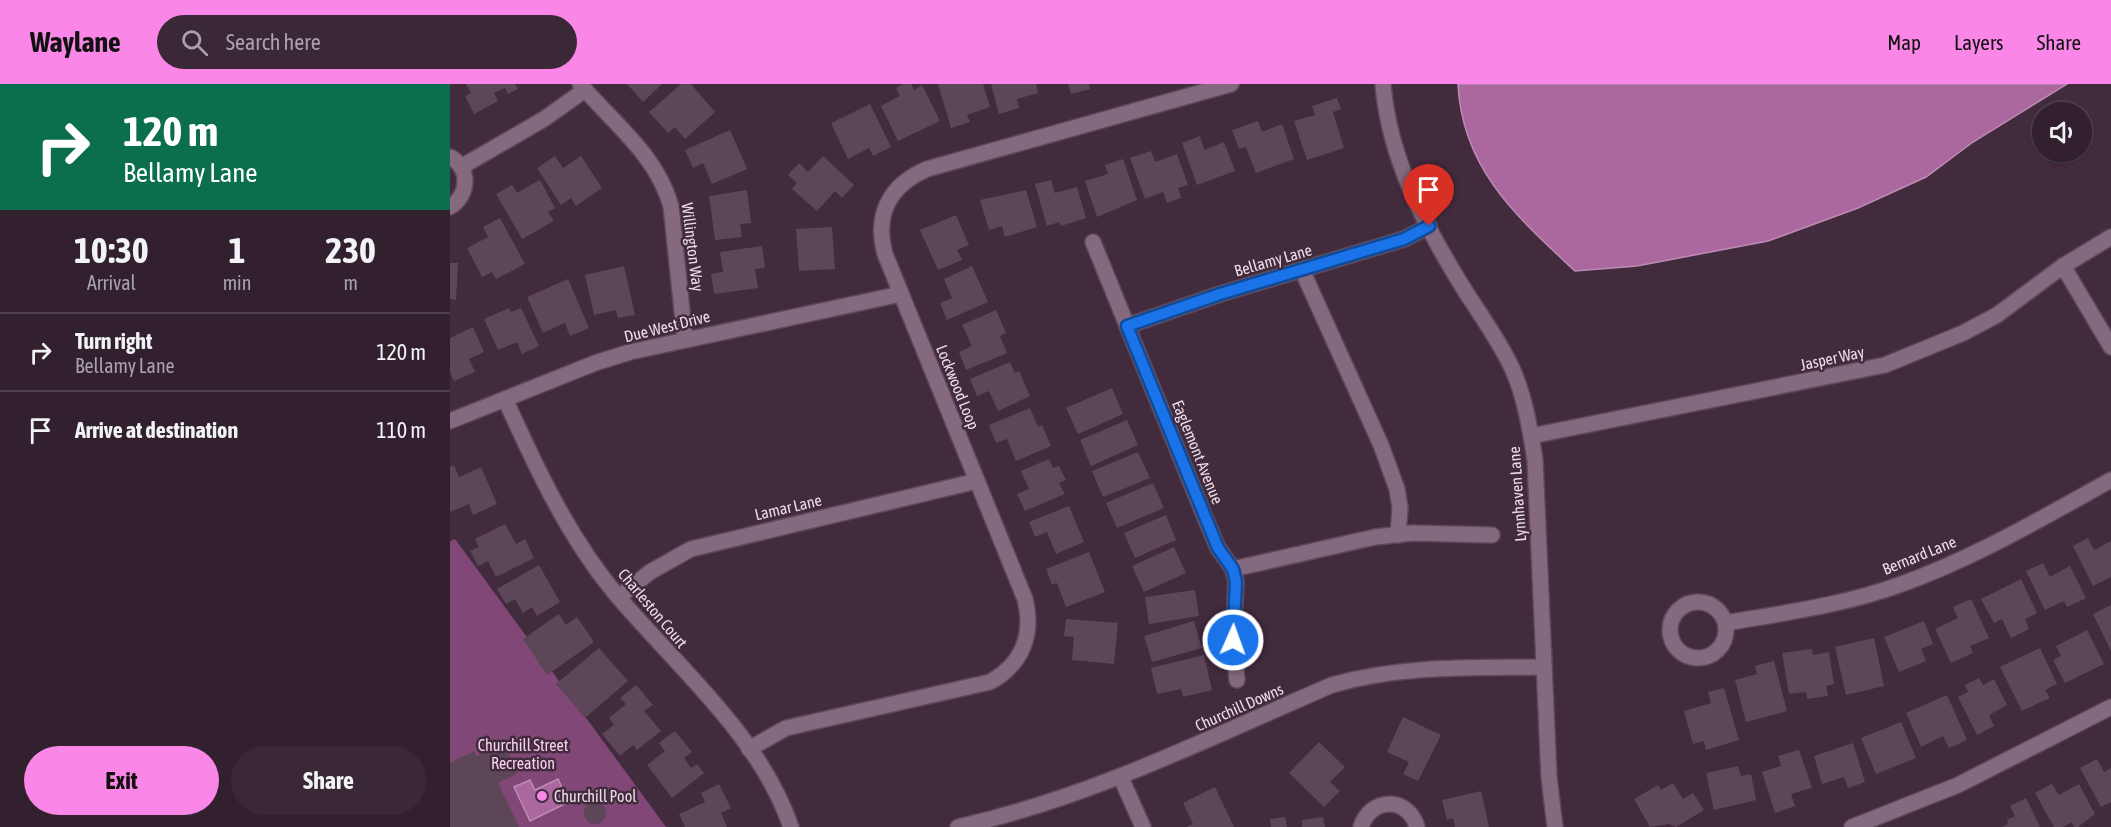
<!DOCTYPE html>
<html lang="en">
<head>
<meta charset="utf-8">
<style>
	body { margin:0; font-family:"Asap Condensed",sans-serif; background:#3a2836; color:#f1f3f6; height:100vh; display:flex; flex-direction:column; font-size:22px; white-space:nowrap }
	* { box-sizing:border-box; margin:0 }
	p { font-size:20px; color:#a8a3aa }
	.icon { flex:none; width:33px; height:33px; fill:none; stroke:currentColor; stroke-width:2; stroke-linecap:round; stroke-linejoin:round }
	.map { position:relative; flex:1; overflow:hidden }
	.panel { display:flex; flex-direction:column; background:#32202e; width:450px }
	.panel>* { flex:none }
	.hud { background:#0b6e4f; color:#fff; overflow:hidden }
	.buttons { position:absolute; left:1582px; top:18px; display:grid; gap:12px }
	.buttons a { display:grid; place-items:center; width:60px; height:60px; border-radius:50%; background:#32202e; box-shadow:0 2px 4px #0004,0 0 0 2px #4d3e4a; font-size:30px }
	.pin { position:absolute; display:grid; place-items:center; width:51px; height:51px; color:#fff; margin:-62px -26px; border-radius:50% 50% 50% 0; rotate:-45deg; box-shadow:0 0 6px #0007 }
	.pin .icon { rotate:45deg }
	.me { position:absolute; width:66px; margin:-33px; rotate:2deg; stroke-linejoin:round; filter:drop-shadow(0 0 4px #0008) }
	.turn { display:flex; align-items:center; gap:21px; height:126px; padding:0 24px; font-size:27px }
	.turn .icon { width:78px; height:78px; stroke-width:2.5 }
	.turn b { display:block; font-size:42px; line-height:51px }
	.eta { display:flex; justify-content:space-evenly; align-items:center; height:102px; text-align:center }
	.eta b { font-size:36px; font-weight:700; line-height:42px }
	.primary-button { display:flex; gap:12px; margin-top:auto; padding:12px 24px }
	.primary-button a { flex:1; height:69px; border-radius:36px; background:#fa87e7; color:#111; font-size:24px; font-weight:700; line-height:69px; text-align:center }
	.primary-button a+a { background:#3a2836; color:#f1f3f6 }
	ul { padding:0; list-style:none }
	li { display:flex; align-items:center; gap:18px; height:78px; padding:0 24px; border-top:2px solid #4d3e4a }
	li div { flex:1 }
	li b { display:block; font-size:22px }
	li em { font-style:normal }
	header { display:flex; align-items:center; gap:36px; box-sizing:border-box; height:84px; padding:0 30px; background:#fa87e7; color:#111 }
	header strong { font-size:28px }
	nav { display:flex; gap:33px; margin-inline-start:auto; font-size:21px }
	.search { width:420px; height:54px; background:#3a2836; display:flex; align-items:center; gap:15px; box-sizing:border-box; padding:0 21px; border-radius:33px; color:#a8a3aa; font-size:22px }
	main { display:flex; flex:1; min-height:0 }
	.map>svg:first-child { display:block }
	.green { fill:#814777 }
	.water { fill:#aa689e; stroke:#be8bb4; stroke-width:1.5 }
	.building { fill:#5e4659 }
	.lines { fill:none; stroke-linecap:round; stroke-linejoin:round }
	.minor-casing { stroke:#5c4858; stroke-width:18 }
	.tertiary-casing { stroke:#5c4858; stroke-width:18 }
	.minor { stroke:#856a7f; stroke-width:15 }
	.tertiary { stroke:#856a7f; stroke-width:15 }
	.route-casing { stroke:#114b97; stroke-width:15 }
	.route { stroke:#1a73e8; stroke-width:10 }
	.poi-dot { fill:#fa87e7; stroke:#432b3e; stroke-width:2 }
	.labels { text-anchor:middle; stroke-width:5; stroke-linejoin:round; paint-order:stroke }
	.street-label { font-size:16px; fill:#ecdde9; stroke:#432b3e }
	.park-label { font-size:16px; fill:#f8d3f0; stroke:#432b3e }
	.poi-label { font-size:16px; fill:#ecdde9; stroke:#432b3e; text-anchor:start }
</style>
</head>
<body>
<header>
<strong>Waylane</strong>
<div class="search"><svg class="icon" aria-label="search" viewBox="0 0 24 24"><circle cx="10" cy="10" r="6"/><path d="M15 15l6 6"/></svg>Search here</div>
<nav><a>Map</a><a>Layers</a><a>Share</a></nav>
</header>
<main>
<section class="panel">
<div class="hud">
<div class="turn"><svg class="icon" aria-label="right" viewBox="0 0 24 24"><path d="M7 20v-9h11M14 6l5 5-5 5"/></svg><div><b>120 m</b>Bellamy Lane</div></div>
</div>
<div class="eta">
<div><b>10:30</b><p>Arrival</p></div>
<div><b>1</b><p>min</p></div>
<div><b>230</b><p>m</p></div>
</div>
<ul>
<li><svg class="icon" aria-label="right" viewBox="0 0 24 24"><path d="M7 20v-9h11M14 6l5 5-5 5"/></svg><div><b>Turn right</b><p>Bellamy Lane</p></div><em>120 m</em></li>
<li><svg class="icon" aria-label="arrive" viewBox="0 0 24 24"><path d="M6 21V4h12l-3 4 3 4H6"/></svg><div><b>Arrive at destination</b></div><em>110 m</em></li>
</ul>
<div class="primary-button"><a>Exit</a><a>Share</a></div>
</section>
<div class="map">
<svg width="1661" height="743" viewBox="0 0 1661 743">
	<rect width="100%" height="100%" fill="#432b3e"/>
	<path class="green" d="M5,455L216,743H0V457Z"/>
	<g class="water">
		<path d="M1008,0H1617L1523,58L1476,93L1408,124L1318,157L1187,182L1125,187C1067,133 1012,85 1008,0Z"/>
		<path d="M108,695L119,718L80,737L64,703L80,696L85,706Z"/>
	</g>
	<g class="building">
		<path d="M16,0H65L68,5L58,10L55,4L44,9L48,17L24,30L15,12L21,9Z"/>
		<path d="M177,0H212L193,18Z"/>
		<path d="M231,0H241L265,28L235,55L225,43L218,49L199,28Z"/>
		<path d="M453,0H461L464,6L472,1L490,37L448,57L431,22L450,12L446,4Z"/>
		<path d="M488,0H533L540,23L517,31L520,38L501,44Z"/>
		<path d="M541,0H586L588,9L567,15L569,24L549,30Z"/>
		<path d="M618,0H639L640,5L621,10Z"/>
		<path d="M887,14L891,25L883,28L894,64L857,76L844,37L865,31L862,22Z"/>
		<path d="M420,20L441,63L423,72L419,64L398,75L381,39Z"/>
		<path d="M808,37L812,48L832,40L844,75L806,89L796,63L789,65L782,46Z"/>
		<path d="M280,46L297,85L262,100L253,79L243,84L235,66Z"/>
		<path d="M750,52L754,66L774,58L785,87L747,101L732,59Z"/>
		<path d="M701,67L705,78L727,70L738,101L728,104L731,114L717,119L713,108L695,115L680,74Z"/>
		<path d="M105,72L113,84L131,72L152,104L126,122L121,114L111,121L87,84Z"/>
		<path d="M373,72L404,101L392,114L385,107L367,127L342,105L347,99L338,91L349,79L358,88Z"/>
		<path d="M673,75L687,116L647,133L635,97L658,90L655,81Z"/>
		<path d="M90,96L105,124L98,128L104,137L72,155L46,110L62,101L67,109Z"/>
		<path d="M601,96L605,109L627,103L636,134L611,142L609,138L597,142L585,100Z"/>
		<path d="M297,106L301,139L290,140L292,153L265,156L259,112Z"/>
		<path d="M576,106L587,143L555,153L552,142L539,146L530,116Z"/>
		<path d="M506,131L519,161L507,166L512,176L488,186L470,146Z"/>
		<path d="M50,134L75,180L46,195L42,188L32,193L17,164L38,153L33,143Z"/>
		<path d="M382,143L385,185L349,187L346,145Z"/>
		<path d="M312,162L315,184L305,185L308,204L264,210L261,190L273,188L270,168Z"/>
		<path d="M0,179H8L6,216L0,215Z"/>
		<path d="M174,182L185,231L168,234L166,226L144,231L135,191Z"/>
		<path d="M522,182L538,218L497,236L490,219L502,214L494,195Z"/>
		<path d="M118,195L139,244L120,252L115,239L93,249L77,213Z"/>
		<path d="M59,224L61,228L71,224L89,262L72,270L67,258L48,266L34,235Z"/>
		<path d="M546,226L556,249L550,252L557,269L516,286L509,268L522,262L512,241Z"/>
		<path d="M23,243L34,268L19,275L25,288L4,297L0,288V254Z"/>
		<path d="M560,278L565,289L569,287L580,312L548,327L539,307L527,312L520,295Z"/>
		<path d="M662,304L673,330L628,350L616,324Z"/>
		<path d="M580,324L588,343L592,341L601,362L566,377L557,355L546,359L539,341Z"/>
		<path d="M677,336L688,361L641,382L630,356Z"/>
		<path d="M688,368L700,394L653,413L642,387Z"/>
		<path d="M599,375L603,384L609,382L616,396L609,399L615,410L575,427L567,410L579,405L571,387Z"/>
		<path d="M4,381L9,393L31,383L47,420L23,431L19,420L0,428V383Z"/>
		<path d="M703,399L714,424L667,444L656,419Z"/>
		<path d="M619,422L634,458L606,470L597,448L585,453L579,438Z"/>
		<path d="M716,431L726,456L685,474L674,449Z"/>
		<path d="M55,440L66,460L75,455L84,474L46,493L38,477L28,482L20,467L29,463L25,455Z"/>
		<path d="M1638,454L1644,466L1661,457V493L1643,502L1623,462Z"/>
		<path d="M724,463L736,489L694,508L682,482Z"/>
		<path d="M639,468L655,508L616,523L607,499L602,501L596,485Z"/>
		<path d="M1593,479L1600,493L1620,482L1636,514L1617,523L1614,517L1595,526L1576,487Z"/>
		<path d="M89,481L110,518L87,532L82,523L73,529L65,515L56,520L47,505Z"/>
		<path d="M1571,495L1587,529L1575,535L1579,545L1561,554L1552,535L1544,539L1531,515Z"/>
		<path d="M745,506L749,532L699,540L695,513Z"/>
		<path d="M1521,515L1539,554L1520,562L1523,569L1501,579L1485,545L1508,534L1503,523Z"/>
		<path d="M1661,521V567L1643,530Z"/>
		<path d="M109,530L116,541L127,533L144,558L97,591L73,555Z"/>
		<path d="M616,535L668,539L664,580L622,576L624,553L614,552Z"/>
		<path d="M744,537L752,564L702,578L694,552Z"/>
		<path d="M1474,537L1483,560L1471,565L1476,577L1449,588L1434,553Z"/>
		<path d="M1637,546L1654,580L1615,599L1603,576L1611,572L1606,562Z"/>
		<path d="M1424,554L1434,602L1396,611L1385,563Z"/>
		<path d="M149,564L178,597L135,634L106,600Z"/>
		<path d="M1590,564L1607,600L1595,606L1600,614L1572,627L1550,583Z"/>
		<path d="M1362,565L1363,571L1379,568L1384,600L1376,602L1378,612L1357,615L1356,608L1339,610L1332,569Z"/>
		<path d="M754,571L762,606L733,613L731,605L707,610L701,584Z"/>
		<path d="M1324,577L1337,627L1296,638L1285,596L1307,590L1305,582Z"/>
		<path d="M1529,594L1533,601L1544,595L1557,621L1539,631L1544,642L1527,651L1508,613L1518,608L1515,601Z"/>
		<path d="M186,601L203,621L194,627L211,647L187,666L183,661L170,672L152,650L164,641L159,634L176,620L170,614Z"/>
		<path d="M1274,604L1289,656L1256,666L1254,657L1243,660L1234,627L1261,619L1258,608Z"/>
		<path d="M1497,611L1517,656L1499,664L1493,652L1471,663L1456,629Z"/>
		<path d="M953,633L991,651L968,697L953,690L959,678L937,668Z"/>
		<path d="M1451,638L1466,674L1426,690L1411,654Z"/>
		<path d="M225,647L242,668L234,674L241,684L247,680L254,689L222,714L197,681L215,667L209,659Z"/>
		<path d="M869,658L895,683L880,698L890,707L874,723L839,689Z"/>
		<path d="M53,659L68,689L48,699L69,743H0V679L24,667L26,672Z"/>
		<path d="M1403,659L1415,698L1398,704L1394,693L1372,700L1364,672Z"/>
		<path d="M1349,666L1362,704L1341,710L1345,722L1325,729L1312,688L1331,682L1328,672Z"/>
		<path d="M1647,675L1654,688L1661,684V718L1651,723L1630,684Z"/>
		<path d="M1288,682L1291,692L1301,690L1306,716L1264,726L1256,689Z"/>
		<path d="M1223,699L1233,715L1243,709L1254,726L1226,743L1219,740L1200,743L1184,715L1208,701L1211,706Z"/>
		<path d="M269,700L281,724L271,729L277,743H235L229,730L255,718L251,709Z"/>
		<path d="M1602,700L1609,711L1629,700L1645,730L1628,743H1624L1622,738L1613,743H1604L1585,709Z"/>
		<path d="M765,703L784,743H736L743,740L733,719Z"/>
		<path d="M1031,707L1039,743H1005L1003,734L997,736L992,716Z"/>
		<path d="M1576,714L1590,743H1552L1558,740L1557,736L1565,732L1560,722Z"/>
		<circle cx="145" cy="729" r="11"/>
		<path d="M835,733L837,743H821L820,735Z"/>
		<path d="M873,733L875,743H852V736Z"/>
	</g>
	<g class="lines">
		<defs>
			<g id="minor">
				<path d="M130,0C164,40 206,70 221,122L235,255"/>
				<path d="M0,73C21,84 19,111 0,123"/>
				<path d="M11,83L94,35L135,6"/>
				<path d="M643,158L759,443L768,464L783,485L786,498L783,556L787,596"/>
				<path d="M1613,182L1661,263"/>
				<path d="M852,186L931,361L947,405L950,424L948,451"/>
				<path d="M677,242L770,210L954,155L979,142"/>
				<path d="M55,315C86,383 117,451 165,509C226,582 309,650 341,743"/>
				<path d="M0,337L145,279L180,268L451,210"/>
				<path d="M1081,352L1435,281L1513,249L1547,231L1613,182L1661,153"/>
				<path d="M783,485L925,453L963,449L1042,451"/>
				<path d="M169,513L200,488L241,465L527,397"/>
				<circle cx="1248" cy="546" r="28"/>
				<path d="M1276,539C1333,529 1394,521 1449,501C1523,475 1592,434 1661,396"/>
				<path d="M299,665L336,644L540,598C572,580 584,551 575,515L435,170C424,130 440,101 477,85L781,0"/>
				<path d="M671,694L693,743"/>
				<path d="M911,743C920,713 958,712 967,743"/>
				<path d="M1402,743L1508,701L1661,623"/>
			</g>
			<g id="tertiary">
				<path d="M933,0C939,76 977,146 1017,210C1033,234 1049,257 1062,284C1075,313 1080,345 1085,376L1099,693L1105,743"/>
				<path d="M508,743C642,713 756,655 882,601C951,581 1022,584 1094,583"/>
			</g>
		</defs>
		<use href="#minor" class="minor-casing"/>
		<use href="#tertiary" class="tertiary-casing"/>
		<use href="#minor" class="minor"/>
		<use href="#tertiary" class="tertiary"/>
	</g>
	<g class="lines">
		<defs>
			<path id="route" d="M783,556L786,498L783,485L768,464L677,242L770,210L954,155L979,142"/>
		</defs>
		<use href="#route" class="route-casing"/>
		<use href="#route" class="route"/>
	</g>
	<circle class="poi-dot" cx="92" cy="712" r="6"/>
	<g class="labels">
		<g class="street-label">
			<text transform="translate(243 163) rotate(83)" y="6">Willington Way</text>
			<text transform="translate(823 176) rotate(-16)" y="6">Bellamy Lane</text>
			<text transform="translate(217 242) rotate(-14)" y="6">Due West Drive</text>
			<text transform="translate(1382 274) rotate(-12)" y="6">Jasper Way</text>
			<text transform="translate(508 303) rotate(68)" y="6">Lockwood Loop</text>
			<text transform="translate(748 368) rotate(68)" y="6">Eaglemont Avenue</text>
			<text transform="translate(1067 410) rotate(-94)" y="6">Lynnhaven Lane</text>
			<text transform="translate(338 423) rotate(-13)" y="6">Lamar Lane</text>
			<text transform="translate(1469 471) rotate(-22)" y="6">Bernard Lane</text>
			<text transform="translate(203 524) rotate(50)" y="6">Charleston Court</text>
			<text transform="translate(789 623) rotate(-24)" y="6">Churchill Downs</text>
		</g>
		<g class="park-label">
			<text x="73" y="667">Churchill Street<tspan x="73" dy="18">Recreation</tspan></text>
		</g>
		<g class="poi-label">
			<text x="104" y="718">Churchill Pool</text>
		</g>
	</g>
</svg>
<div class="buttons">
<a><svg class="icon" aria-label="sound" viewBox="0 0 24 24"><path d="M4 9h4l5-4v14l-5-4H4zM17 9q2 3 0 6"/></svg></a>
</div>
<div class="pin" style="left:979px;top:142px;background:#d93025"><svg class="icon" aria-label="arrive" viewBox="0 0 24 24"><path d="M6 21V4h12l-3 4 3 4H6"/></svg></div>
<svg class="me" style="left:783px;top:556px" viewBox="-20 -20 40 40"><circle r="17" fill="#1a73e8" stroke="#fff" stroke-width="3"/><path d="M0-11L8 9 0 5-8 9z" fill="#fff"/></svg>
</div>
</main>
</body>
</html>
